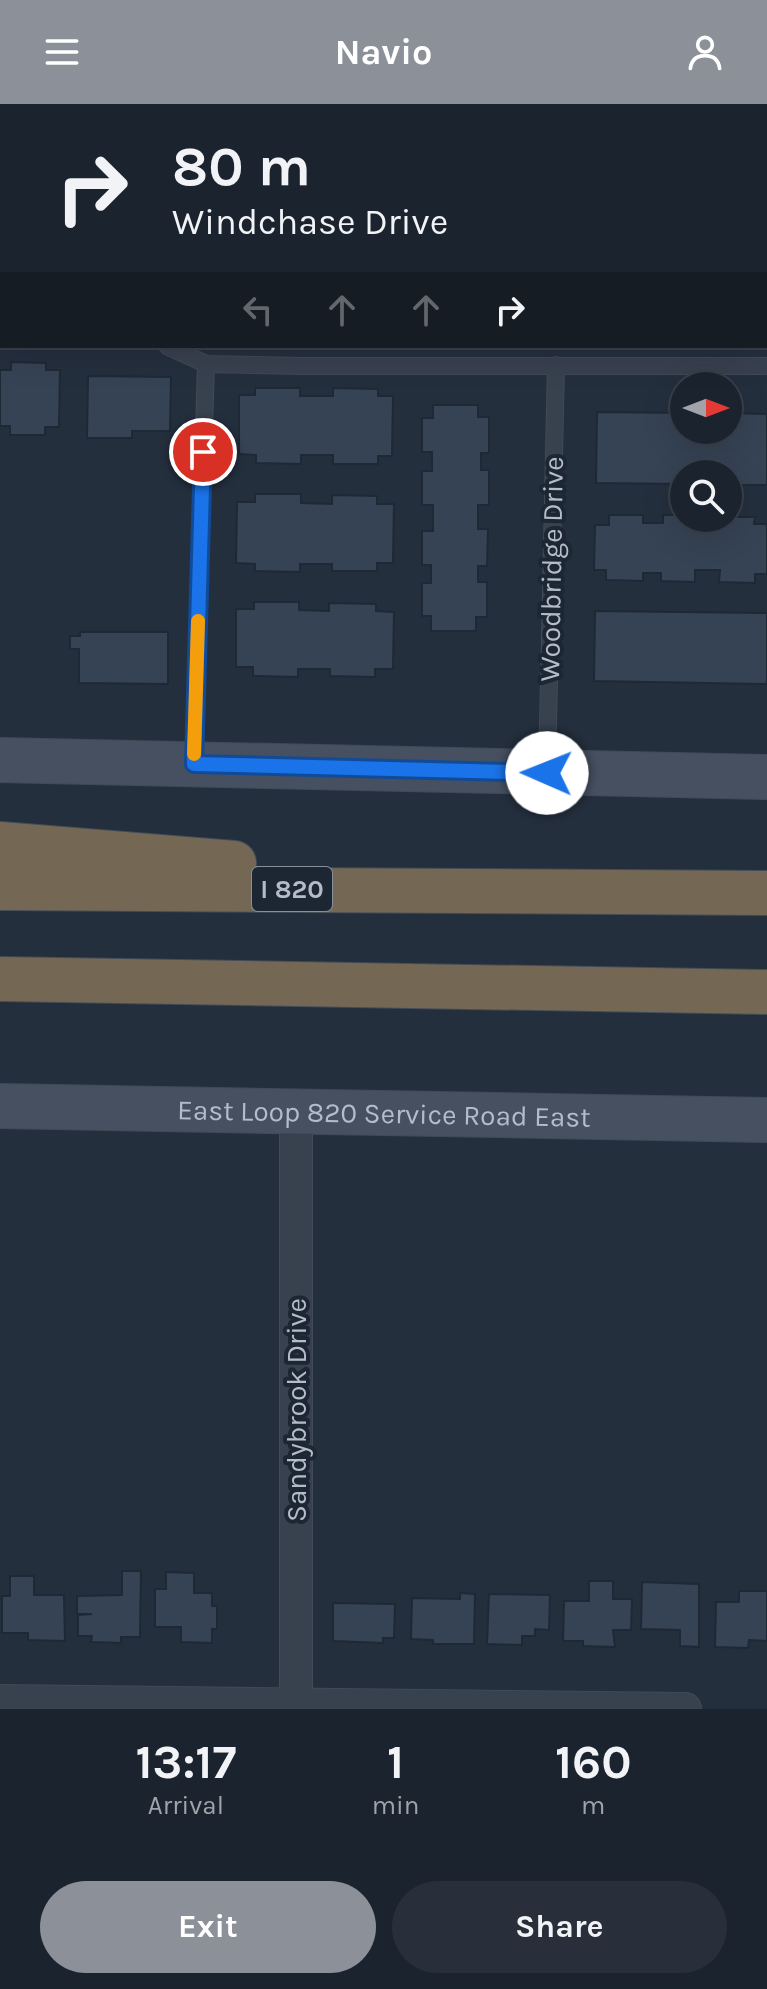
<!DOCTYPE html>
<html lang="en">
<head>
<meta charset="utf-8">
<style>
	body { margin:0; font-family:Karla,sans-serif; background:#282f3a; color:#f1f3f6; height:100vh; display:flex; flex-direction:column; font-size:30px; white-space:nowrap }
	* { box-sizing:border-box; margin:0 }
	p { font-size:26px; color:#a0a4aa }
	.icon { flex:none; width:44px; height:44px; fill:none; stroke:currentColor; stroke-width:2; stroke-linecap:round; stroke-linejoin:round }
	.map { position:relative; height:1605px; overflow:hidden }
	.panel { display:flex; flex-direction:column; background:#1b232e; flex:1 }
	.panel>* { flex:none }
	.top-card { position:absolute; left:0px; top:0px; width:768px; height:244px; box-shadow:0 8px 32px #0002,0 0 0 2px #39404a; background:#1b232e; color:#f1f3f6; overflow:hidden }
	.needle { width:52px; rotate:90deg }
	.fabs { position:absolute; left:670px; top:268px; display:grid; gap:16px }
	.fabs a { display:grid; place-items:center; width:72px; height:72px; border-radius:50%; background:#1b232e; box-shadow:0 8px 32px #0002,0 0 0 2px #39404a; font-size:40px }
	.pin { position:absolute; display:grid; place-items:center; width:68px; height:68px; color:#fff; margin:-34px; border:4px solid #fff; border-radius:50%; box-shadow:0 2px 8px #0007 }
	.me { position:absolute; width:88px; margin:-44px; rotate:271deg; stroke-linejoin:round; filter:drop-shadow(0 0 6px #0008) }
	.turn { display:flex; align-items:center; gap:28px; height:168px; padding:0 40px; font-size:36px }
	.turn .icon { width:104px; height:104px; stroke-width:2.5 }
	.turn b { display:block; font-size:56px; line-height:68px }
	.lanes { display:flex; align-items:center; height:76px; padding:0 40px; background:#0003; justify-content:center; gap:40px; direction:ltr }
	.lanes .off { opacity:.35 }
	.eta { display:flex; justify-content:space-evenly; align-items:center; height:136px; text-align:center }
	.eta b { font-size:48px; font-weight:700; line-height:56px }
	.primary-button { display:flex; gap:16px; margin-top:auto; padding:16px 40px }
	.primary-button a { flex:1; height:92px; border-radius:48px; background:#8c9099; color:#fff; font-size:32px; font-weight:700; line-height:92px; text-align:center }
	.primary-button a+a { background:#282f3a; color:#f1f3f6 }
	header { display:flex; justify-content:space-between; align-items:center; height:104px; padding:0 40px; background:#8c9099; color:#fff; font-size:36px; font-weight:700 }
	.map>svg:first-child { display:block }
	.building { fill:#364354; stroke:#1f2835; stroke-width:2 }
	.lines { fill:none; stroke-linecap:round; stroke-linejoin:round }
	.service-casing { stroke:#414a57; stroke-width:18 }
	.minor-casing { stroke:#414a57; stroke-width:34 }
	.secondary-casing { stroke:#414a57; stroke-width:46 }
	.motorway-casing { stroke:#434c59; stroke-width:46 }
	.service { stroke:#38414e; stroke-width:16 }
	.minor { stroke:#38414e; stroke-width:32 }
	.secondary { stroke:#465061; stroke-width:44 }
	.motorway { stroke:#746855; stroke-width:44 }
	.route-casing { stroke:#114b97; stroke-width:20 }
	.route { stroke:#1a73e8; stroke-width:14 }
	.slow { stroke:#f59e0b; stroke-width:14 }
	.labels { text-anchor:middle; stroke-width:8; stroke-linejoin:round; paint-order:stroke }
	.shield { fill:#1d2633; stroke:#878f9c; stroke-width:2 }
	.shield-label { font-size:26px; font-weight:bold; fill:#b4bcc9 }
	.street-label { font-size:28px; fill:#b4bcc9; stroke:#1d2633 }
</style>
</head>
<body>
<header><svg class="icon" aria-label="menu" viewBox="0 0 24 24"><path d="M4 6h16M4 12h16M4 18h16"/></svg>Navio<svg class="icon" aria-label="person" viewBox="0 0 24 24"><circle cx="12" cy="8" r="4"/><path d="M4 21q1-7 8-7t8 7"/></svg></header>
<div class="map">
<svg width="767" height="1605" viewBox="0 0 767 1605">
	<rect width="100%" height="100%" fill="#242f3e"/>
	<g class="building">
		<path d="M230,0H284L229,2Z"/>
		<rect x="0" y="58" width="2" height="66"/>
		<path d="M11,258L46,259V266H60L59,323H45V331H10V322H0V266H11Z"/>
		<path d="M88,272L171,273L170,327H132V334H87Z"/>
		<path d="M255,284H300V292H333V284L378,285V292H393L392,352H378V360H333V351H301V360L256,359V351L239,350V291H255Z"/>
		<path d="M433,301H478V313H489V349H481V366H489V401H478V425H488L487,462H478V478H487V513H476V527H431V512H422V479H431V461H422V427H433V401H422V367H432V348H422V314H433Z"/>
		<path d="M597,308L684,309V326H728V309L767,310V381H728V370H684V380L596,379Z"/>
		<path d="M255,390H301V399L332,400V391L377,392V400H394L393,459H377V467H332V460H300V468L255,467V460L236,459L237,398H255Z"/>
		<path d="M609,411H643V419H663V411H684V414H696V422H721V414L728,413H755L754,420H767V470H755V479L719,478L720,466H695V478L661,477V469H643V477L606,476V466H594L595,421H609Z"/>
		<path d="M254,498H299V506L329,507V499L376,500V507L394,508L393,565H375V573L330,572V565H298V573L253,572V563H236V505H254Z"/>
		<path d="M595,507L767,509V580L594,577Z"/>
		<path d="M80,528H168V580L79,579V545H70V532H80Z"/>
		<path d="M122,1467H141L140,1533H121V1539L91,1538L92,1532H78V1511L92,1510H77V1492L122,1491Z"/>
		<path d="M166,1468L194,1469V1489H212V1502H217V1525H212V1539L181,1538V1523H155V1485H166Z"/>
		<path d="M10,1472H34V1491H64L65,1537L28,1536V1529H2V1492H10Z"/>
		<path d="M589,1477H613V1495H632L631,1526H613L615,1543L583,1542V1537H563L564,1497H589Z"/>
		<path d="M642,1478L699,1480V1543L680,1542V1526L641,1525Z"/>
		<path d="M739,1487H767V1537L749,1536L748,1544L715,1543L716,1498H739Z"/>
		<path d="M460,1489L475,1490L474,1540H433V1536L411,1535L412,1494L460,1495Z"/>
		<path d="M489,1490L550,1491L549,1526L535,1525V1532H522V1541L487,1540Z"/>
		<path d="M333,1499L395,1500L394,1534H383V1539L333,1537Z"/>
	</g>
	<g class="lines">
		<defs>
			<g id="service">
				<path d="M0,229H2"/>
				<path d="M167,242L206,260L304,262H767"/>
				<path d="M194,658L206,260"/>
				<path d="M547,667L556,261"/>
			</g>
			<g id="minor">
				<path d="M432,0V2"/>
				<path d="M766,60H767"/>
				<path d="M0,1597L685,1605"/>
				<path d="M296,1605V1008"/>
			</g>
			<g id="secondary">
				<path d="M0,656L767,673"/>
				<path id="s1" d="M0,1002L767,1016"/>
			</g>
			<g id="motorway">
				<path d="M0,740L234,759"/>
				<path d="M0,784L767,789"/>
				<path d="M0,875L767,888"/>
			</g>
		</defs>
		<use href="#service" class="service-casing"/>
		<use href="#minor" class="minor-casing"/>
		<use href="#secondary" class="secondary-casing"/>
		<use href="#motorway" class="motorway-casing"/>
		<use href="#service" class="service"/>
		<use href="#minor" class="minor"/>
		<use href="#secondary" class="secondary"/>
		<use href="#motorway" class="motorway"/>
	</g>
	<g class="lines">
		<defs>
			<path id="route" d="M203,348L194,660L547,669"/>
		</defs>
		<use href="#route" class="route-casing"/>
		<use href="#route" class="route"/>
		<path class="slow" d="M194,650L198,517"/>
	</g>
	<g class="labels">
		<rect class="shield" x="252" y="763" width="80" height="44" rx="6"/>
		<g class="shield-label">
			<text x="292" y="794">I 820</text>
		</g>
		<g class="street-label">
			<text transform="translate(551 465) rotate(-89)" y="10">Woodbridge Drive</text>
			<text dy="10" stroke="none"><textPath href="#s1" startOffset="384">East Loop 820 Service Road East</textPath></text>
			<text transform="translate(296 1306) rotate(-90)" y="10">Sandybrook Drive</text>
		</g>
	</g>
</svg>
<div class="fabs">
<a><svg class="needle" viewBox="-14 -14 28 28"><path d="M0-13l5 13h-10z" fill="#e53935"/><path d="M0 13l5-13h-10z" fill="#a0a4aa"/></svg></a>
<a><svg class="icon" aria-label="search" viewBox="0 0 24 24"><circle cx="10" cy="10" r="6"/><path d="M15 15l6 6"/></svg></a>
</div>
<div class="pin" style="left:203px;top:348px;background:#d93025"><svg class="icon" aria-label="arrive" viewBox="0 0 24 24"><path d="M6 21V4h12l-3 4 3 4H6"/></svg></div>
<svg class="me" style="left:547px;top:669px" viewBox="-20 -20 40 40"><circle r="19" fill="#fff"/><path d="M0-13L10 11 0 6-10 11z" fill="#1a73e8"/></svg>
<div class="top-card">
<div class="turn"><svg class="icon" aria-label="right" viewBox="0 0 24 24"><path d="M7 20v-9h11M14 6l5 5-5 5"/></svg><div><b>80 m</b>Windchase Drive</div></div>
<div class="lanes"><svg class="icon off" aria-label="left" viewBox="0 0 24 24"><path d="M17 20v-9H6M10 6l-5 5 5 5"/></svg><svg class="icon off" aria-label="ahead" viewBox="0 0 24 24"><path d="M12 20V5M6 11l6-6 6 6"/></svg><svg class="icon off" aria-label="ahead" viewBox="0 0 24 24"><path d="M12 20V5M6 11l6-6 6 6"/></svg><svg class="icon" aria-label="right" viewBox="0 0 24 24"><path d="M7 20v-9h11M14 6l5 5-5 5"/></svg></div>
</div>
</div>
<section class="panel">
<div class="eta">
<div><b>13:17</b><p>Arrival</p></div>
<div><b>1</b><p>min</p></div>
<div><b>160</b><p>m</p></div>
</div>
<div class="primary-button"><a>Exit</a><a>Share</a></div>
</section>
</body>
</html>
